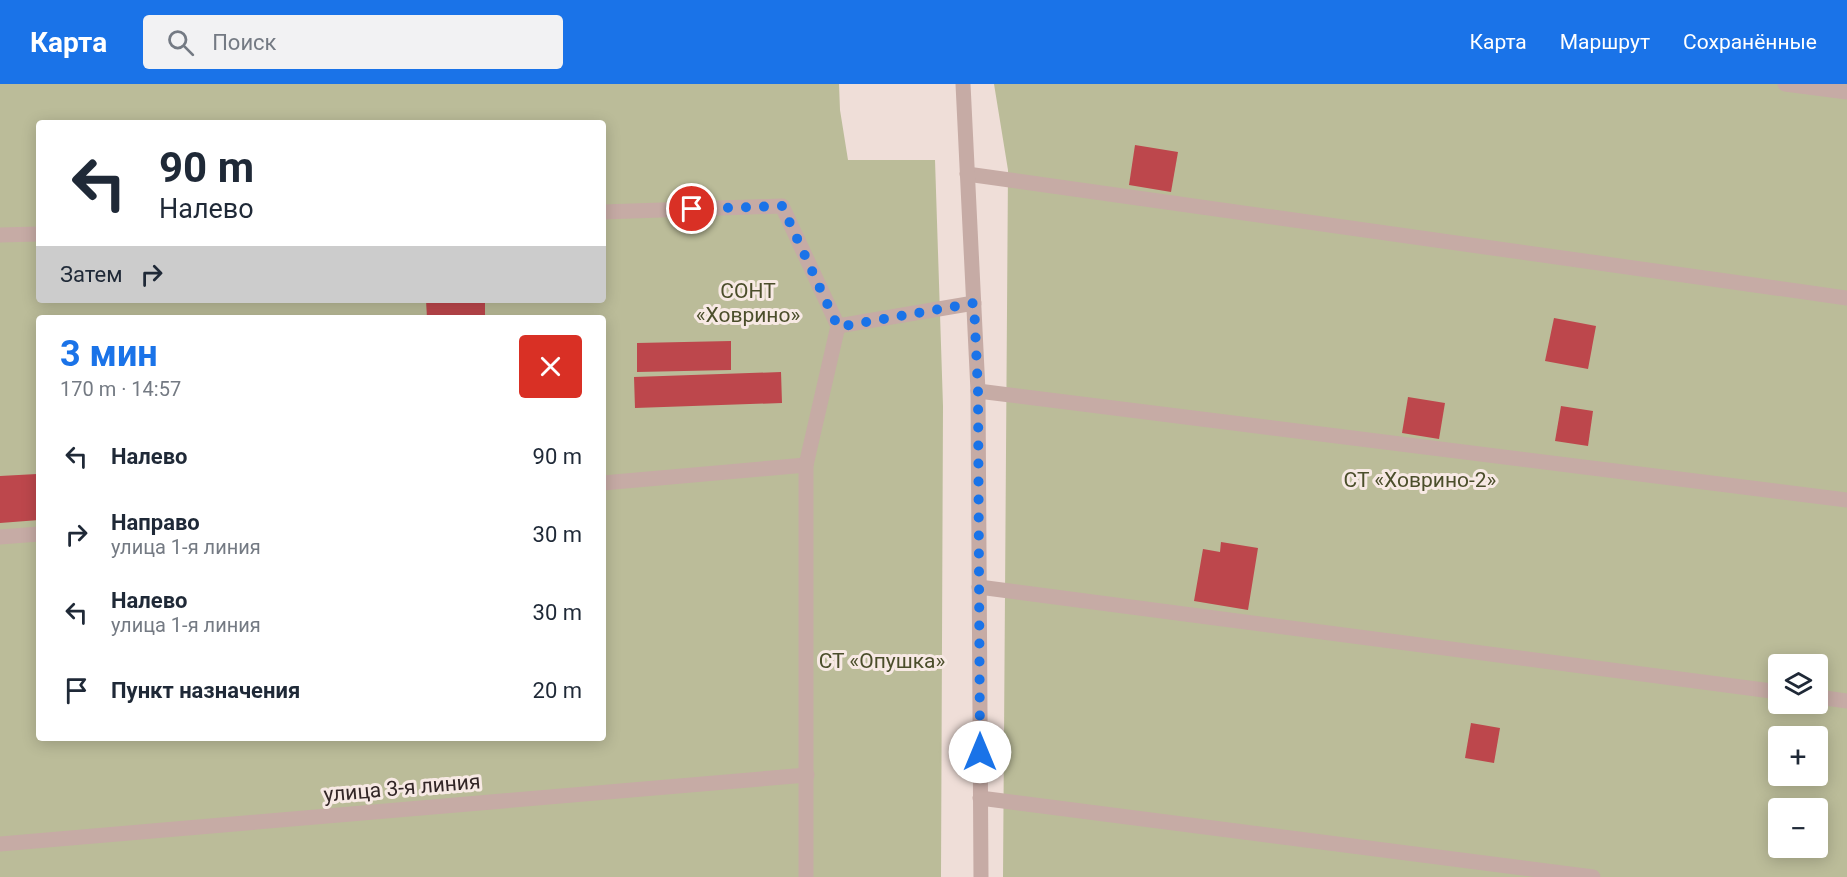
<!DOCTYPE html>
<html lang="ru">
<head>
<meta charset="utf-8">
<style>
	body { margin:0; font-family:Roboto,sans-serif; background:#f2f2f3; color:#1f2937; height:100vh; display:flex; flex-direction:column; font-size:22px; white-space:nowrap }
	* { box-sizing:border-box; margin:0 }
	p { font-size:20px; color:#747a83 }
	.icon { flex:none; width:33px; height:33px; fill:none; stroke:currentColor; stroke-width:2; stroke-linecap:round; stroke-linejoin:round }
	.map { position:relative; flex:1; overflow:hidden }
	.drawer { position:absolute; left:36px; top:231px; width:570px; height:426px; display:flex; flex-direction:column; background:#fff; border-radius:6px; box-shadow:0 3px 15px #0003 }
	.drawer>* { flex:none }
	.banner { position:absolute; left:36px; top:36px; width:570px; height:183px; border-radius:6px; box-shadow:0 3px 15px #0003; background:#fff; color:#1f2937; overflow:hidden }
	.fabs { position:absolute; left:1768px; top:570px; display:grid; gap:12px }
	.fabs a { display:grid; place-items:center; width:60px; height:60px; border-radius:6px; background:#fff; box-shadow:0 3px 15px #0003; font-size:30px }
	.pin { position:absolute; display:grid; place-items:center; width:51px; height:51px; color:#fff; margin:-26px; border:3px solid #fff; border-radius:50%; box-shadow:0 2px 6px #0007 }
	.me { position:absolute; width:66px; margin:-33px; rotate:0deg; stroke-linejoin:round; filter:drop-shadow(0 0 4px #0008) }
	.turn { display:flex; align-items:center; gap:21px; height:126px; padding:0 24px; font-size:27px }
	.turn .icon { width:78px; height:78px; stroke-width:2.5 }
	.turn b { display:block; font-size:42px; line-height:51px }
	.then { display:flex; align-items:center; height:57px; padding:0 24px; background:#0003; gap:12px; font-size:22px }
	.round { display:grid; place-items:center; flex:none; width:63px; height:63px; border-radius:6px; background:#f2f2f3 }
	.head { display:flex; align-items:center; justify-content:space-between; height:102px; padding:0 24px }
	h1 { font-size:36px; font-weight:700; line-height:45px; color:#1a73e8 }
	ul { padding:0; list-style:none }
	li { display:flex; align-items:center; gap:18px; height:78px; padding:0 24px }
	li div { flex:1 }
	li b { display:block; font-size:22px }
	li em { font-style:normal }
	header { display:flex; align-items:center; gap:36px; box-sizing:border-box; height:84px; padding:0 30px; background:#1a73e8; color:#fff }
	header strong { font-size:28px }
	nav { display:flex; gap:33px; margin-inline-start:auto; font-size:21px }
	.search { width:420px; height:54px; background:#f2f2f3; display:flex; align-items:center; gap:15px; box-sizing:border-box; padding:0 21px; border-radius:6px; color:#747a83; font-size:22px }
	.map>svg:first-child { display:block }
	.green { fill:#bbbc99; fill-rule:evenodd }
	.building { fill:#bd474c }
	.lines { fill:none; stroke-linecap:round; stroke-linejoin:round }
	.service { stroke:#c6aba5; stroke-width:15 }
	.minor { stroke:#c6aba5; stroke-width:15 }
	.tertiary { stroke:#c6aba5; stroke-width:15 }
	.route { stroke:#1a73e8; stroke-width:10; stroke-dasharray:0 18 }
	.labels { text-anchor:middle; stroke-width:6; stroke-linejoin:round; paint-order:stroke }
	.park-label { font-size:21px; fill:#4b4e2b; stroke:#f7e9e4 }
	.street-label { font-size:21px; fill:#322626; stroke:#f7e9e4 }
</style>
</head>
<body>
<header>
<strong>Карта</strong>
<div class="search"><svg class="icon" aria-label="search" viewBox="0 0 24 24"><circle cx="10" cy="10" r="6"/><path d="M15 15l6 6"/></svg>Поиск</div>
<nav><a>Карта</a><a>Маршрут</a><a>Сохранённые</a></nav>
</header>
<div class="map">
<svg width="1847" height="793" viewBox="0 0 1847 793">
	<rect width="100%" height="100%" fill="#efded8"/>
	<g class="green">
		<path d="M0,0H839L840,26L848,76H935L943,322L941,793H0ZM39,39H603V216H39ZM39,234H603V654H39Z"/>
		<path d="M994,0H1847V793H1003L1008,86ZM1779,580H1818V620H1779ZM1779,652H1818V692H1779ZM1779,724H1818V764H1779Z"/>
	</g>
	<g class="building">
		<path d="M1135,61L1178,68L1171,108L1129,101Z"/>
		<path d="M426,216H485V234H427Z"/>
		<path d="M1554,234L1596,242L1588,285L1545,277Z"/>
		<path d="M731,257V286L637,288V259Z"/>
		<path d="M781,288L782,319L635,324L634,293Z"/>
		<path d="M1408,313L1445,319L1439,355L1402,349Z"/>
		<path d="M1561,322L1593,327L1588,362L1555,357Z"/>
		<path d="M37,390L39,436L0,439V392Z"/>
		<path d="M1221,458L1258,464L1248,526L1194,517L1203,465L1220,468Z"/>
		<path d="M1471,639L1500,644L1494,679L1465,674Z"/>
	</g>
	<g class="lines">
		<g class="service">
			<path d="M1785,0L1847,8"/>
			<path d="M967,90L1847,214"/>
			<path d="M978,307L1847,416"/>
			<path d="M603,399L806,381"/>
			<path d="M0,453L39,450"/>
			<path d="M979,503L1779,608"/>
			<path d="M1818,613L1847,617"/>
			<path d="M980,714L1593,793"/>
			<path d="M0,760L807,691"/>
		</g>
		<g class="minor">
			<path d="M603,128L782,122L838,242"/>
			<path d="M0,151L39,150"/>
			<path d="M838,242L974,219"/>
			<path d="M806,793V381L838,242"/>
		</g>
		<path class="tertiary" d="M963,0L978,307L981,793"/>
	</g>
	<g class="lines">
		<path class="route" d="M692,125L782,122L838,243L974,219L978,307L980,668"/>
	</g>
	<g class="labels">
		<g class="park-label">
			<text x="748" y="214">СОНТ<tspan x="748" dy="24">«Ховрино»</tspan></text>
			<text x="1420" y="403">СТ «Ховрино-2»</text>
			<text x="882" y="584">СТ «Опушка»</text>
		</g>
		<g class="street-label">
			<text transform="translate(402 704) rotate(-5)" y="7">улица 3-я линия</text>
		</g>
	</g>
</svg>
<div class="fabs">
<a><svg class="icon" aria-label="layers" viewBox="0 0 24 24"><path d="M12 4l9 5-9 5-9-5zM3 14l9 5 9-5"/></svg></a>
<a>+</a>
<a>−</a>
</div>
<div class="pin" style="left:692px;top:125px;background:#d93025"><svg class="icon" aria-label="arrive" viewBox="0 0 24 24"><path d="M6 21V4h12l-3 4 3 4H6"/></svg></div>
<svg class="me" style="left:980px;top:668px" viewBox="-20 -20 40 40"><circle r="19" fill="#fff"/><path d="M0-13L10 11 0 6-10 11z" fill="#1a73e8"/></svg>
<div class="banner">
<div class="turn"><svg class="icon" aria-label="left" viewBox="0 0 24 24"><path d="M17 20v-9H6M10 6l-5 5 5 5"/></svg><div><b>90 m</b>Налево</div></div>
<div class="then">Затем<svg class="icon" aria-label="right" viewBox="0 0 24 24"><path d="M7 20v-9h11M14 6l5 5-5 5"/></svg></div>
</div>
<section class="drawer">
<div class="head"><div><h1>3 мин</h1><p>170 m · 14:57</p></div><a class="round" style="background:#d93025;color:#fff"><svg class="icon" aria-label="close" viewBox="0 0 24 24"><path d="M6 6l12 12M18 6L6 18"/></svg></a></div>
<ul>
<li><svg class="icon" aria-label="left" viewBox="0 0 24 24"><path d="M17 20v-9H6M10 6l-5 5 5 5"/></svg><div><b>Налево</b></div><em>90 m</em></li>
<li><svg class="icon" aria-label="right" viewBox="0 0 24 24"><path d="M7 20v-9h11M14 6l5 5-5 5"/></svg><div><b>Направо</b><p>улица 1-я линия</p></div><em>30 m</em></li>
<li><svg class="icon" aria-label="left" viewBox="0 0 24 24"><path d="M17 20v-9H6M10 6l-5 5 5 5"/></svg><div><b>Налево</b><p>улица 1-я линия</p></div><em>30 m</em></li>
<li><svg class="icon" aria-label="arrive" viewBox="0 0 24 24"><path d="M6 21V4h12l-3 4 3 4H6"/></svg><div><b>Пункт назначения</b></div><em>20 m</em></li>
</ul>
</section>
</div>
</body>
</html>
